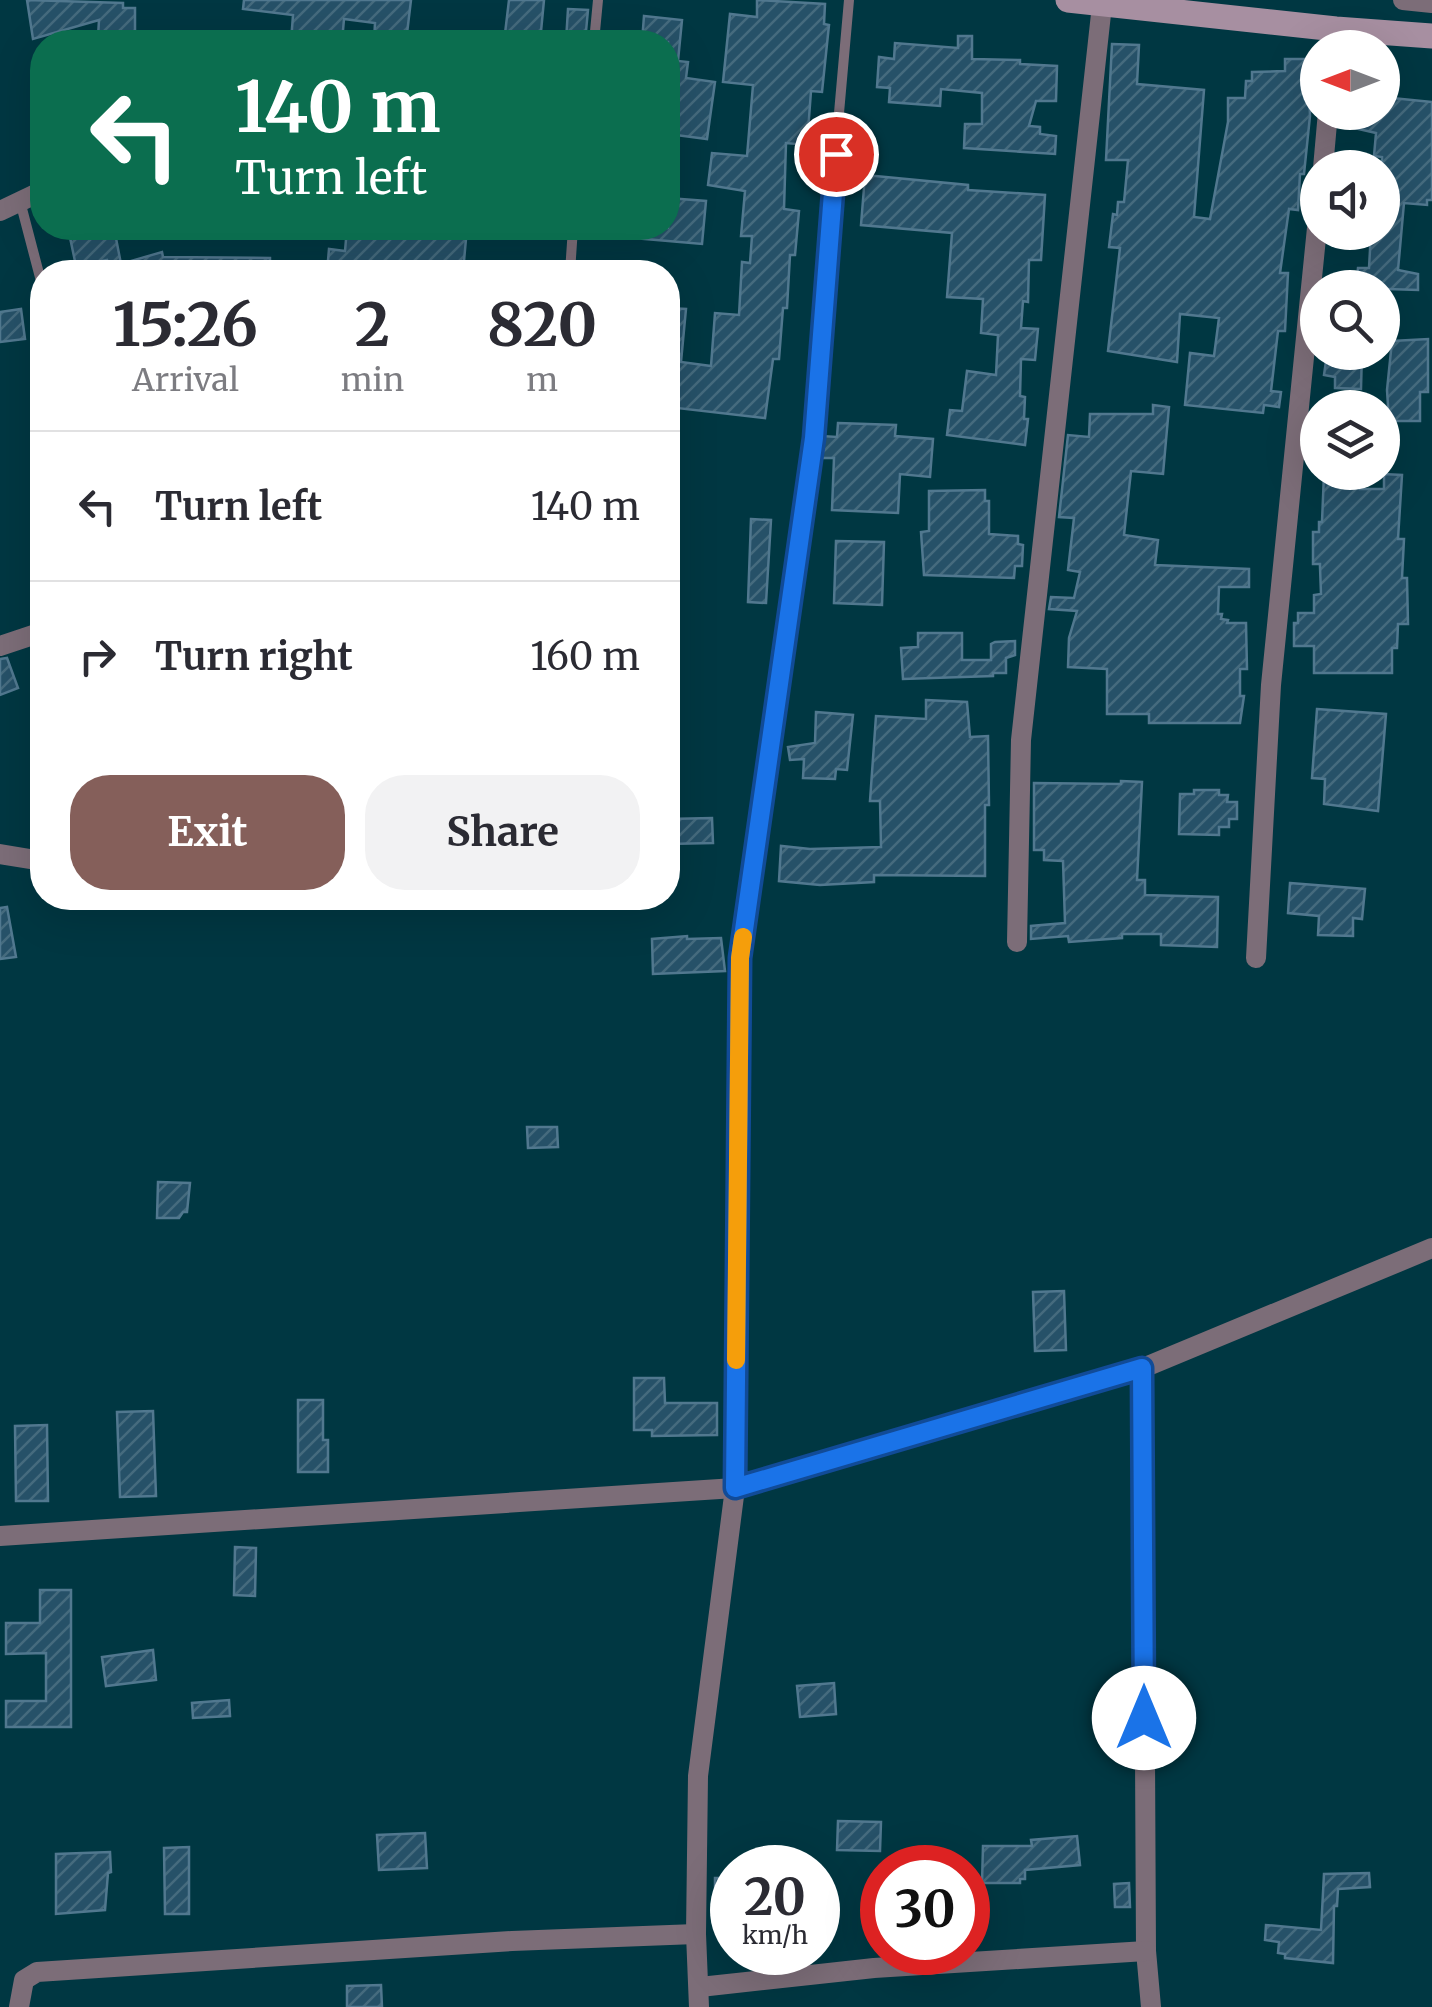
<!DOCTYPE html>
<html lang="en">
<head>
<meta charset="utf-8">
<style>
	body { margin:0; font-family:Merriweather,serif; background:#f2f2f3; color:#2b2b33; height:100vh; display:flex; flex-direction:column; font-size:38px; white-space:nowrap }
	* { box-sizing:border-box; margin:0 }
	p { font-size:32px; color:#7c7c81 }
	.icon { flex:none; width:55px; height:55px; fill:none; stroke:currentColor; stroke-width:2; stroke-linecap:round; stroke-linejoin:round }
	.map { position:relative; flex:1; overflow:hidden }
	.drawer { position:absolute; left:30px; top:260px; width:650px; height:650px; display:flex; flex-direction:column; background:#fff; border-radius:40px; box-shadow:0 10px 40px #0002 }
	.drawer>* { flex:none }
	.hud { position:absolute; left:30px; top:30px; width:650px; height:210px; border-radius:40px; box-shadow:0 10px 40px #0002; background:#0b6e4f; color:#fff; overflow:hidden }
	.needle { width:65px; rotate:270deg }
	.fabs { position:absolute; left:1300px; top:30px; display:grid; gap:20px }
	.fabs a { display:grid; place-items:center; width:100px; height:100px; border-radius:50%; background:#fff; box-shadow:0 10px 40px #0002; font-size:50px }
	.speed { position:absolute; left:710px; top:1845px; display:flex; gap:20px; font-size:50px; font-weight:700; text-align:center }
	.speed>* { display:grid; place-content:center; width:130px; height:130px; border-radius:50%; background:#fff; box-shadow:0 10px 40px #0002; line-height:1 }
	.speed small { font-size:25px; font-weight:400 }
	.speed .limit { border:15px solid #d22; background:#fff; color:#111 }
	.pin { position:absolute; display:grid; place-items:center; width:85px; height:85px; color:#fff; margin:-42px; border:5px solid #fff; border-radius:50%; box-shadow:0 2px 10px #0007 }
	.me { position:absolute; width:110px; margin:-55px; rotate:0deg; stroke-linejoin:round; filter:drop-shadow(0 0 8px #0008) }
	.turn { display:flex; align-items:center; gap:35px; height:210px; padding:0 40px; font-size:45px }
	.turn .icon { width:130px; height:130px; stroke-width:2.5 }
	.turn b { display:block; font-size:70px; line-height:85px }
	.eta { display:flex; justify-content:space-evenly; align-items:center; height:170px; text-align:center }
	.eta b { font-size:60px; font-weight:700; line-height:70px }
	.button { display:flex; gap:20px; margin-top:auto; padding:20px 40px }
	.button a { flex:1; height:115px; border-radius:40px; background:#855f5a; color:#fff; font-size:40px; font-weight:700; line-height:115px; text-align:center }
	.button a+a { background:#f2f2f3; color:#2b2b33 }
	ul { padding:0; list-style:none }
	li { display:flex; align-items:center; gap:30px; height:150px; padding:0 40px; border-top:2px solid #e1e1e2 }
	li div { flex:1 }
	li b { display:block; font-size:38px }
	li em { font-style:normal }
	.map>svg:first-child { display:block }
	.building { fill:url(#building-hatch); stroke:#51788f; stroke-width:2.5 }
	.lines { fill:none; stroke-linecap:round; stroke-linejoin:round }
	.lane { stroke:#7c6d78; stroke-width:10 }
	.street { stroke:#7c6d78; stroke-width:20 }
	.secondary { stroke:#a78fa1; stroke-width:25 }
	.route-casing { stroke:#114b97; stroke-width:25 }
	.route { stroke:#1a73e8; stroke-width:18 }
	.slow { stroke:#f59e0b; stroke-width:18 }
</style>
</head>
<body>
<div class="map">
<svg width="1432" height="2007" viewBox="0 0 1432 2007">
	<defs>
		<pattern id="building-hatch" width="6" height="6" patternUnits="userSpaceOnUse" patternTransform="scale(2.5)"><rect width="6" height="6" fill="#265168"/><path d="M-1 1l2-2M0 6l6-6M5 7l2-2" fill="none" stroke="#456b7e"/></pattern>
	</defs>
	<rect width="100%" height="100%" fill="#003742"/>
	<g class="building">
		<path d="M27,0L123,3V8H135V37H98L99,20L33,39Z"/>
		<path d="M244,0H411L406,42H374L375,23L344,19L342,42H291L293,15L243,9Z"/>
		<path d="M509,0H544L540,42H504Z"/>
		<path d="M757,0L825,4L824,24L829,25L822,92L811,91L807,145L786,143L784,209L799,211L795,255H790L787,308H783L779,359H773L765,418L668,407V308L686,309L681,362L711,366L715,313L739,315L742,262L750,263L752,236H741L745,191L708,185L712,153L747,156L753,85L723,82L730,14L757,17Z"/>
		<path d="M568,9L588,10L585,42L566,41Z"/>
		<path d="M644,16L682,20L678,61L688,62L686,78L715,82L707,139L668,134L671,74L668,73V42H642Z"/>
		<path d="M958,36H972V59L1020,60V64L1057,66L1056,101H1036L1029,126L1040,127V134L1056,136L1055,154L964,148L965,124H982V93L941,89L940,106L889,102L890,88L877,87L879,57L894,59L895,43L958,48Z"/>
		<path d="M1112,44L1139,45L1137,84L1204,90L1194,217L1210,219L1228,122V98H1245L1246,81H1252V72L1285,71V59H1308L1310,116L1304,174H1300L1298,210L1289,209L1280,273H1288L1285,331H1278L1271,391L1281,392L1279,407L1264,405L1263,413L1185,405L1190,353L1214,356L1219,318L1180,314L1177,362L1108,351L1120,248L1109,247L1113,214L1117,215L1118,202H1124L1128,160H1106Z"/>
		<path d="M1382,97L1432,102V200H1427V205L1404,203L1398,270L1418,274V290L1356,288L1358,268H1369L1371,232H1382V157L1374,156L1376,133L1341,125L1342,112H1355L1377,120L1378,112H1382Z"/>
		<path d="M865,175L968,185V190L1045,195L1041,260H1029L1028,302L1023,301L1021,328L1038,329L1035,360L1021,359L1020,396L1025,397L1024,419H1028L1025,445L947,435L950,410L962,411L967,371L996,375L998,335L981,333L983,299L947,297L952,233L861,225Z"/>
		<path d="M668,198L706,201L702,244L634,238V228H668Z"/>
		<path d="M68,228H114L121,264L162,252L163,257L270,258V272H105L104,268L109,267L107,260L76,266Z"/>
		<path d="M347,228L409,234V228H467L463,272H327L329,249L345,251Z"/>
		<path d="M21,309L25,339L0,342V312Z"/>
		<path d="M1428,339V392H1420V421H1389L1387,390L1392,341Z"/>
		<path d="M1338,352H1362L1361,389L1335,388V377L1324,375L1326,361L1337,363Z"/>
		<path d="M1153,405L1169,407L1163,474L1131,471L1124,535L1158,540L1155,565L1249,569V587H1219L1218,614H1222L1221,619L1228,620L1227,623H1246L1247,669H1240V696H1244L1240,723H1149V714H1107V669L1068,667L1069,638L1077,611L1049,609L1051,597L1074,598L1080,572L1068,570L1074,518L1059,517L1068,435L1089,437L1090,414H1153Z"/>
		<path d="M838,423L896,425L895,436L933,439L930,477L900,474L898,513L832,510L834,458H821V443L822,436L837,437Z"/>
		<path d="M1324,473L1360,474V489H1384V474L1402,475L1398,539H1404L1402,578H1407L1408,624H1398L1397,648H1392V673H1314V646H1294V623H1298V613H1314V595L1321,594L1320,567V564H1313V532H1319V522H1322Z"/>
		<path d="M985,490V501H989V534L1018,536V544L1023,545L1022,566H1015L1014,578L924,575L921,532L929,531V491Z"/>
		<path d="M751,519L771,520L766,603L748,602Z"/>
		<path d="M836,541L884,542L882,605L834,603Z"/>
		<path d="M918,633H962V660H991V644L995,642L1015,641V655L1006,658V673H993V676L903,679L901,648L918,647Z"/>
		<path d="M7,658L18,688L0,695V659Z"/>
		<path d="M926,700L967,702L970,737L988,736L989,805H985V876L874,875V882L820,885L779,881L781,846L810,849L881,847L880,801H870L876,716L926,719Z"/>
		<path d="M1317,709L1386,714L1378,811L1324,804L1325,779L1312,778Z"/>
		<path d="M816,712L853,715L847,770L836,769L835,779L803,778L804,759L790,760L788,747L815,743Z"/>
		<path d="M1121,781L1142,782L1137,880H1145V895L1218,897L1217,947L1161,945V934H1122V938L1069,942L1068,936L1031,939V926L1065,923L1063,861L1044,860V850H1034V783L1121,784Z"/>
		<path d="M1194,790H1219V795H1228L1227,802H1237V819H1229V827H1219V835L1179,834L1180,794H1194Z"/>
		<path d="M712,818L713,843L668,844V819Z"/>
		<path d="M1290,883L1365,889L1362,919L1353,918V936L1318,935L1319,916L1288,913Z"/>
		<path d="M7,907L16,957L0,959V908Z"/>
		<path d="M687,936V939L721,938L725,971L653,974L652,939Z"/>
		<path d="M527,1127H557L558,1147L528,1148Z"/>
		<path d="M158,1182L190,1183L187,1212H183L179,1218H157Z"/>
		<path d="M1064,1291L1066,1350L1035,1351L1033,1292Z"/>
		<path d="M634,1378H664L665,1403H717V1435L652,1436V1430H634Z"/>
		<path d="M298,1400H323V1440H328V1472H298Z"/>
		<path d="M153,1411L156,1496L120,1497L117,1412Z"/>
		<path d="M47,1425L48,1501H16L15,1426Z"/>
		<path d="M235,1547L256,1548L255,1596L234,1595Z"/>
		<path d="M40,1590H71V1727H6V1701H46V1653L6,1654V1623H40Z"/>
		<path d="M153,1650L156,1680L106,1686L102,1657Z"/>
		<path d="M834,1683L836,1714L800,1717L797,1686Z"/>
		<path d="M229,1700L230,1716L193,1718L192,1703Z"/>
		<path d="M838,1821L881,1822L880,1851L837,1850Z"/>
		<path d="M425,1833L427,1868L379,1870L377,1835Z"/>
		<path d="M1077,1836L1080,1865L1025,1870V1879H1020V1883H982L983,1846H1032L1031,1840Z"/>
		<path d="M189,1847V1914H165L164,1848Z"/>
		<path d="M110,1852L111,1872L108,1873L105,1910L56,1914V1854Z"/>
		<path d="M1369,1873L1370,1887L1338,1889L1337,1906H1334L1333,1963L1285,1958V1954L1278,1953L1279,1942L1265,1940L1266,1925L1321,1930L1324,1874Z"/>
		<rect x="715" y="1878" width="17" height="30"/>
		<path d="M1129,1883L1130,1907H1115L1114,1884Z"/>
		<path d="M381,1985L382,2007H347V1986Z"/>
	</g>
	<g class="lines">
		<g class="lane">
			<path d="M594,42L598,0"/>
			<path d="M20,201L42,285"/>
			<path d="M570,272L573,228"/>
			<path d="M740,958L813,438L815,384L849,0"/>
		</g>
		<g class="street">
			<path d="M1403,0L1432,3"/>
			<path d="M1323,168L1328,112"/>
			<path d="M0,211L42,191"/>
			<path d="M0,646L42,632"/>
			<path d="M0,854L42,861"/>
			<path d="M1017,942L1021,740L1102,5"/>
			<path d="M1256,958L1271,685L1318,218"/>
			<path d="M1143,1368L1146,1951L1151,2007"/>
			<path d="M0,1536L735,1488L1143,1368L1432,1248"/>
			<path d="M700,1987L874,1968L1146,1951"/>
			<path d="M19,2007L24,1980L37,1972L512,1941L696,1934"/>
			<path d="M699,2007L696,1934L698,1776L735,1488L740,958"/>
		</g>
		<path class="secondary" d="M1068,0L1336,29L1432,36"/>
	</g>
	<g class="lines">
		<defs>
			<path id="route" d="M836,154L814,438L740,958L735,1488L1142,1368L1144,1718"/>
		</defs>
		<use href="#route" class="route-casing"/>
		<use href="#route" class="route"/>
		<path class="slow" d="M736,1360L740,958L743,937"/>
	</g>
</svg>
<div class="fabs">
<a><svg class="needle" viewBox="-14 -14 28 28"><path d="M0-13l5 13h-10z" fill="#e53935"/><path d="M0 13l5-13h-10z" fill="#7c7c81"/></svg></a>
<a><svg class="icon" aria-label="sound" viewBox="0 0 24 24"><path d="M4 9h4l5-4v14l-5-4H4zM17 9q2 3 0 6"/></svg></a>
<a><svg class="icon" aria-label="search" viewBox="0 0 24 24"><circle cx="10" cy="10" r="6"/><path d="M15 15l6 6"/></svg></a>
<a><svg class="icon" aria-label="layers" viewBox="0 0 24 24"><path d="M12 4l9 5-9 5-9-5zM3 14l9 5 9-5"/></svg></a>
</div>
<div class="speed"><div>20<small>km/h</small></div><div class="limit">30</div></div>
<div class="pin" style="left:836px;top:154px;background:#d93025"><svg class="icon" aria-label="arrive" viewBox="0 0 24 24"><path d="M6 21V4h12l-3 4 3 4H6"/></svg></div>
<svg class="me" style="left:1144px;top:1718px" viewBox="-20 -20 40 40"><circle r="19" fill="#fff"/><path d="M0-13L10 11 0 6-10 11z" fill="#1a73e8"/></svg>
<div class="hud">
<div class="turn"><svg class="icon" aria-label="left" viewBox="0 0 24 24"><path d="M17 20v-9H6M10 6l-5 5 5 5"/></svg><div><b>140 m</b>Turn left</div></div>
</div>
<section class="drawer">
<div class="eta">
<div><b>15:26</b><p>Arrival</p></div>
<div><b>2</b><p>min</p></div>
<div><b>820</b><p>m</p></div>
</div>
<ul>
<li><svg class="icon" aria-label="left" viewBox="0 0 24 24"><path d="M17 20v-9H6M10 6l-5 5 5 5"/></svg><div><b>Turn left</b></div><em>140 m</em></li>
<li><svg class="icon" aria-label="right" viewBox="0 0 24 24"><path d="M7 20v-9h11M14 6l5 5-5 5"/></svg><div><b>Turn right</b></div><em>160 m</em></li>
</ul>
<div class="button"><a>Exit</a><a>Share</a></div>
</section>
</div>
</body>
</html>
